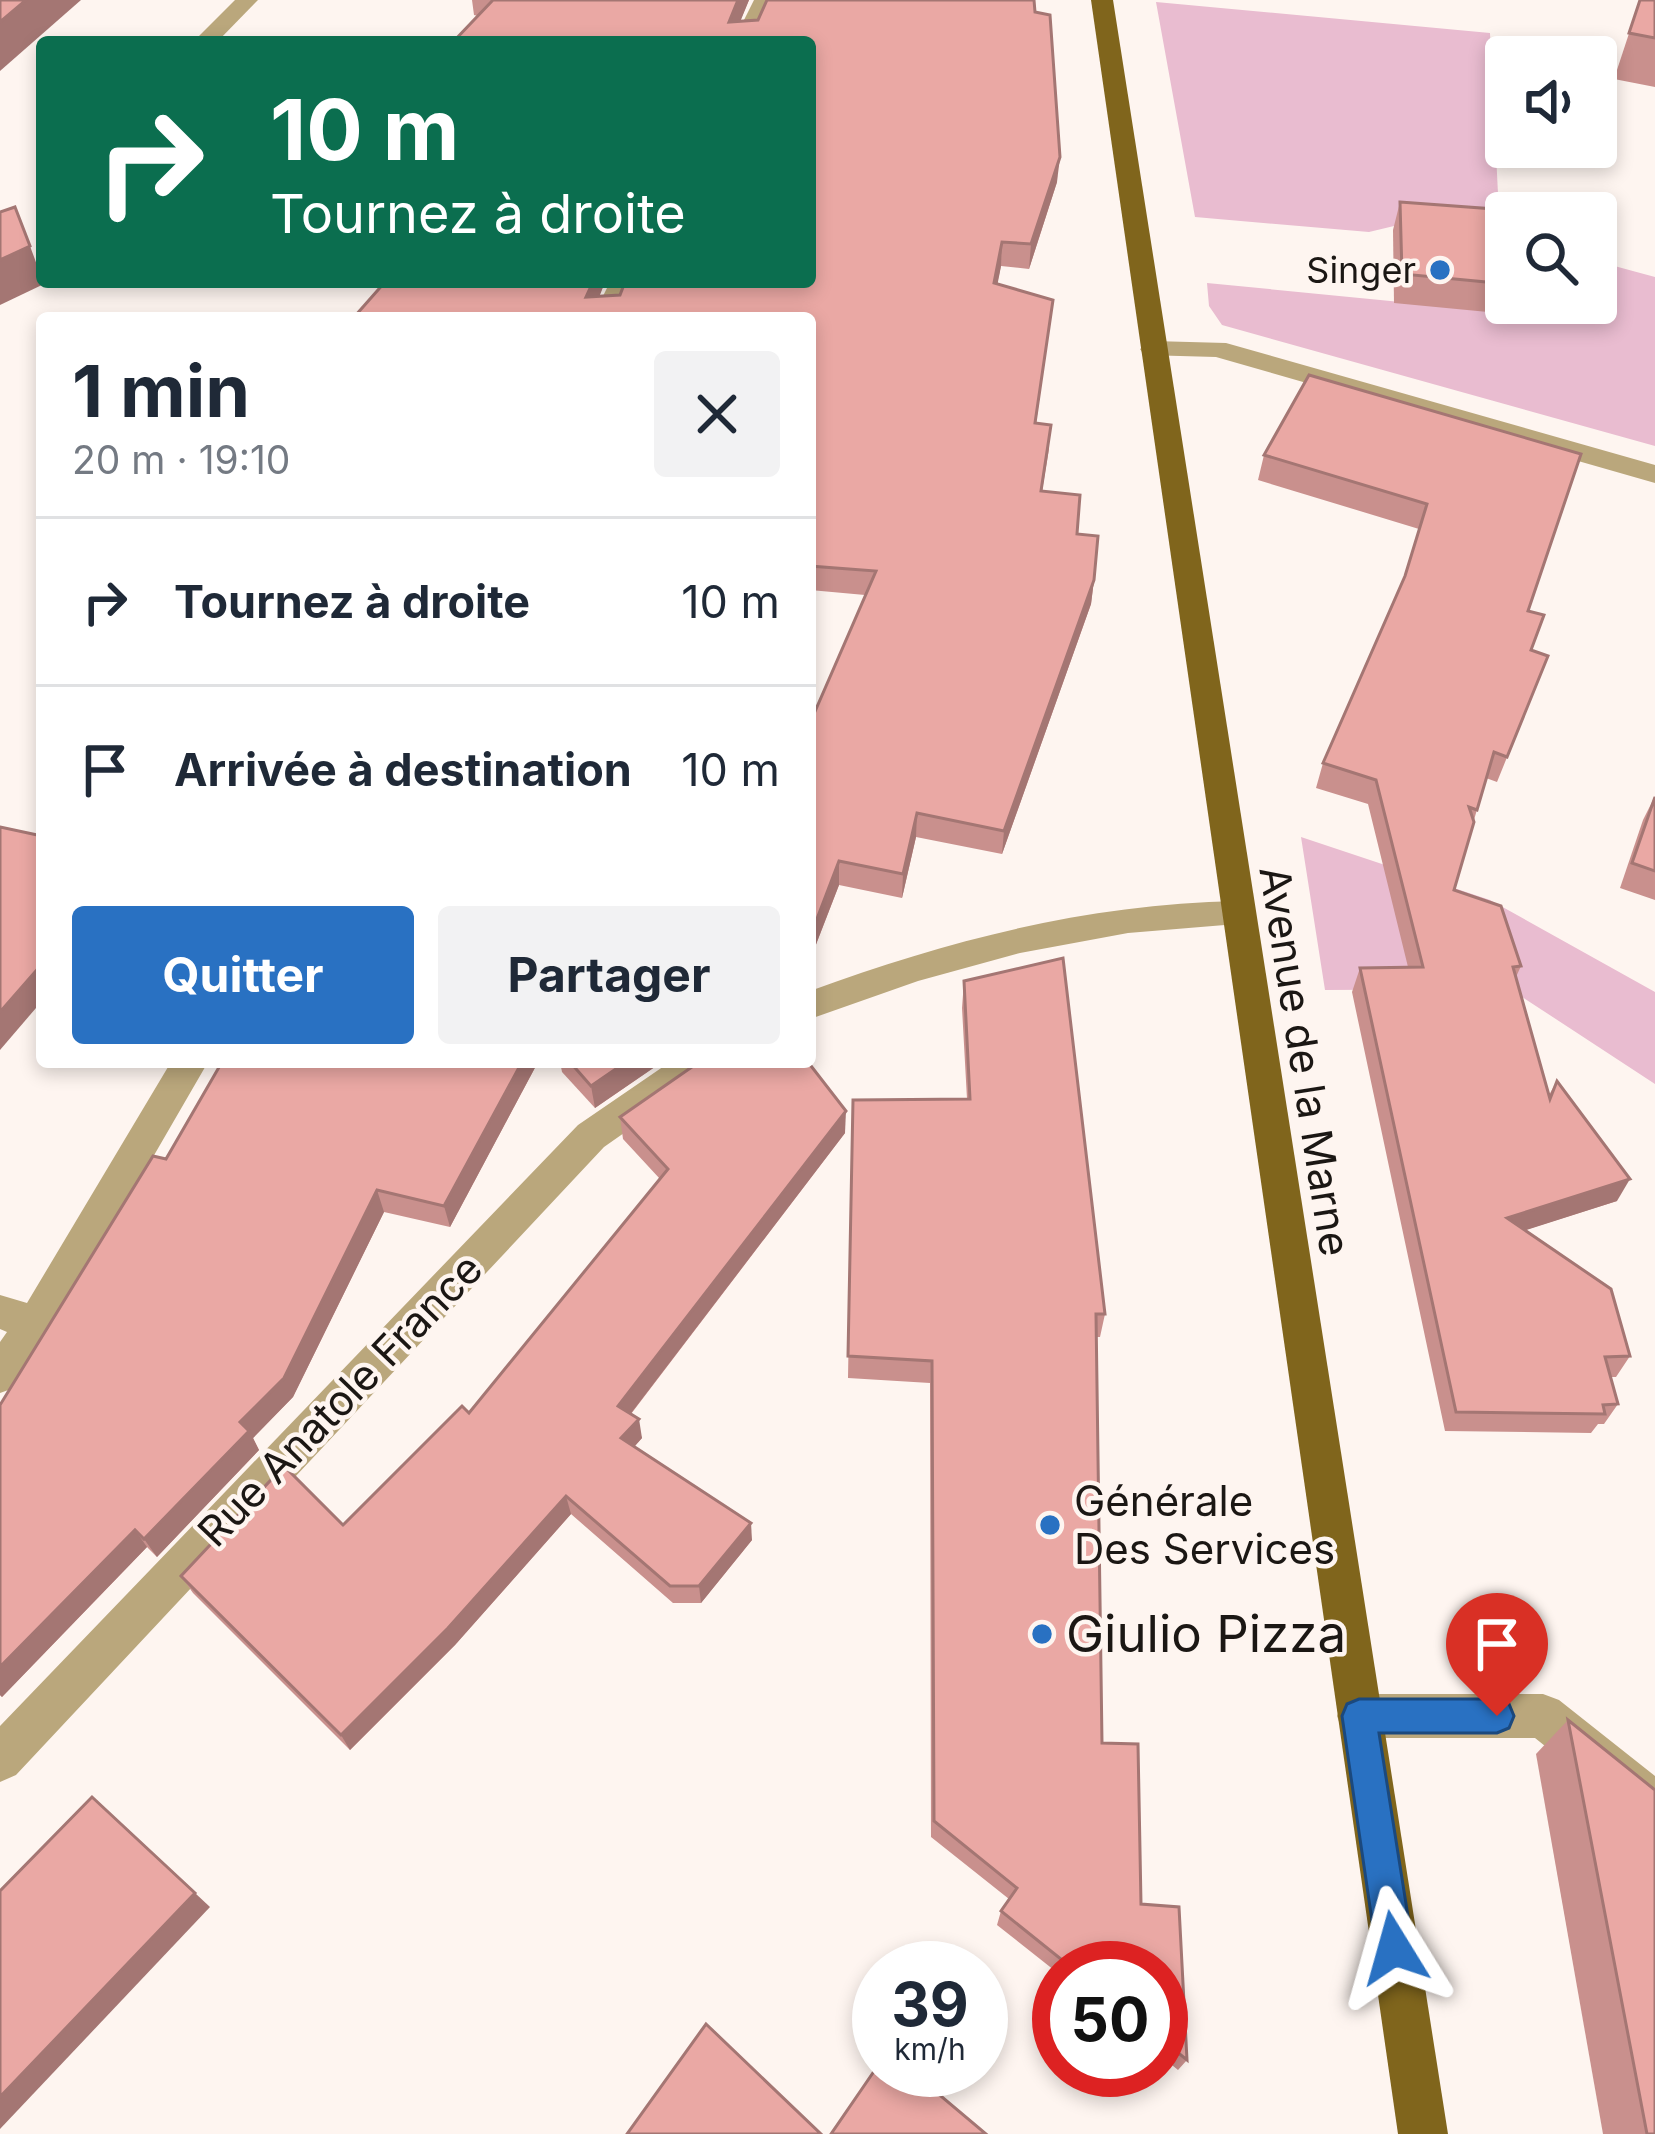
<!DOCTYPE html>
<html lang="fr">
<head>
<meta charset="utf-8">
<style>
	body { margin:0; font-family:Inter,sans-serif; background:#f2f2f3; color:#1f2937; height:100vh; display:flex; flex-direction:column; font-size:45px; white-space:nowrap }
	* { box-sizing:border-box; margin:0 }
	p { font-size:39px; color:#747a83 }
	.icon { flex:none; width:66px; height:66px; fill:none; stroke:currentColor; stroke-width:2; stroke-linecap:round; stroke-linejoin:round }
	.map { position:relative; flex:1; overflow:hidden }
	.drawer { position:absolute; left:36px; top:312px; width:780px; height:756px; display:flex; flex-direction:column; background:#fff; border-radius:12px; box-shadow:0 6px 18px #0003 }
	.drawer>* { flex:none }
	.hud { position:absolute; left:36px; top:36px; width:780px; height:252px; border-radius:12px; box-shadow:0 6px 18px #0003; background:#0b6e4f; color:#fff; overflow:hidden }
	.fabs { position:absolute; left:1485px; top:36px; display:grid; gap:24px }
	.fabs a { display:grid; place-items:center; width:132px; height:132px; border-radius:12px; background:#fff; box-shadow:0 6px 18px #0003; font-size:60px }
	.speed { position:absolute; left:852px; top:1941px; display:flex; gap:24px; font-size:60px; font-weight:700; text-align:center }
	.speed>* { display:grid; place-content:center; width:156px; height:156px; border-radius:50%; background:#fff; box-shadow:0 6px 18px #0003; line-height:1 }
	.speed small { font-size:30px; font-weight:400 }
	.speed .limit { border:18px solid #d22; background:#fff; color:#111 }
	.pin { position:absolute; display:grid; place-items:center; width:102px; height:102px; color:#fff; margin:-123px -51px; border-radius:50% 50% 50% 0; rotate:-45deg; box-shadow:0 0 12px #0007 }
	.pin .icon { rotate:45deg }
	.me { position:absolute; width:132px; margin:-66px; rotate:352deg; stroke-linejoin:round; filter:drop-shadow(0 0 9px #0008) }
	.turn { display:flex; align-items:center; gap:42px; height:252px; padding:0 36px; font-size:54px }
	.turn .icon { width:156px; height:156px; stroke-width:2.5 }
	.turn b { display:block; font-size:84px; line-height:102px }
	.round { display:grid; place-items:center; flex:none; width:126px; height:126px; border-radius:12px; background:#f2f2f3 }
	.overview { display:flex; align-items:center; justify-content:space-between; height:204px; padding:0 36px }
	h1 { font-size:72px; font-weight:700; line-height:90px }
	.cta { display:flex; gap:24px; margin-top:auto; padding:24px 36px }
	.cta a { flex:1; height:138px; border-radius:12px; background:#2971c2; color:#fff; font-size:48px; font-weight:700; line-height:138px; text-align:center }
	.cta a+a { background:#f2f2f3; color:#1f2937 }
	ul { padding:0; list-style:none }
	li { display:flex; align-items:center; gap:36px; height:168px; padding:0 36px; border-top:3px solid #e0e1e3 }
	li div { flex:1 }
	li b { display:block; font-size:45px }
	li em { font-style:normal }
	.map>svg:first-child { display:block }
	.green { fill:#e9bcd0 }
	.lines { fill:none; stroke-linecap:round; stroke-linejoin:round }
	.minor { fill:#baa77c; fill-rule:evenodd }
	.major { fill:#80651c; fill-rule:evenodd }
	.wall { fill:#c9908d }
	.shaded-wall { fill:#a47673 }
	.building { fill:#eaa8a4; stroke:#a47673; stroke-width:3 }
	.route { fill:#2971c2; stroke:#1b497e; stroke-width:3 }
	.poi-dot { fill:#2971c2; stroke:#fef5f0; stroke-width:4.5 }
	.labels { text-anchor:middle; stroke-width:9; stroke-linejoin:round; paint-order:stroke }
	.far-poi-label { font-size:36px; fill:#1b1714; stroke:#fef5f0; text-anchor:end }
	.street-label { font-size:42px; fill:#1b1714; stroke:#fef5f0 }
	.poi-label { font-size:42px; fill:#1b1714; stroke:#fef5f0; text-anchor:start }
	.near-poi-label { font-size:51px; fill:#1b1714; stroke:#fef5f0; text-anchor:start }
</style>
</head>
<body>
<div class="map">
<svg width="1655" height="2134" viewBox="0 0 1655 2134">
	<rect width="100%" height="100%" fill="#fef5f0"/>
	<g class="green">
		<path d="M1156,2L1490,33L1500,234L1506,237V303H1596V261L1655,277V446L1222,325L1209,306L1207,283L1503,312L1500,236L1394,226L1369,232L1195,217Z"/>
		<path d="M1301,837L1490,900L1655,992V1084L1510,989L1325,990Z"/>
	</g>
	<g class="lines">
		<g class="minor">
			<path d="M235,0H258L217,42H193Z"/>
			<path d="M754,0H776L755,42H733Z"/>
			<path d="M610,282H636L618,318H592Z"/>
			<path d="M1153,341L1226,343L1655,465V483L1216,357L1144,355L1140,349Z"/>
			<path d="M1237,901L1249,905L1254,914L1249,923L1128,933L1020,953L918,981L810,1019V991C949,940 1088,904 1237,901Z"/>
			<path d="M171,1062H208L50,1335L14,1388L0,1393V1342L7,1332L0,1329V1295L27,1303Z"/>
			<path d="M670,1062H716L711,1072L604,1147L16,1775L0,1782V1726L578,1125Z"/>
			<path d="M1359,1694H1543L1559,1700L1655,1776V1828L1639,1821L1535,1738H1359L1343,1732L1337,1716L1343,1700Z"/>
		</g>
		<path class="major" d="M1091,0H1113L1448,2134H1398Z"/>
	</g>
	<g class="wall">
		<path d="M472,0H749L740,21L1035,12L1057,182L1029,269L1001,266L997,284L1053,300L1036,423L1049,449L1042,491L1077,534L1094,580L1091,604L1002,854L916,837L902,898L839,885L815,947L810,946V716H813L865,595L810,590V318L355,316L385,282H605L599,296L810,282L478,16L474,15Z"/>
		<path d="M1640,0H1655V87L1614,79Z"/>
		<path d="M1400,202L1497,283L1488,312L1394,303L1393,230Z"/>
		<path d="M1309,375L1528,611L1531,650L1548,656L1497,782L1486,778L1454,890L1521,966L1516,977L1549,1095L1557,1081L1617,1201L1525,1230L1630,1356L1616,1377H1610L1618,1404L1604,1424H1598L1591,1433L1445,1431L1352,992L1360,968L1408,967L1368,804L1316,788L1323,763L1405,577L1419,529L1258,480L1264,455Z"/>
		<path d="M1655,796V900L1620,888L1643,820Z"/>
		<path d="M1063,958L1105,1314L1100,1337H1097L1102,1743L1138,1744L1141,1904L1179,1907L1187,2060L1178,2070L1161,2056V1968H1059V1974L997,1925L1001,1911L1009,1899L931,1837L930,1383L848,1378L853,1100L967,1099L962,1008L964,981Z"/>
		<path d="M222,1062H538L450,1227L384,1212L293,1397L253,1438L259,1450L157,1557L147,1547L2,1697L0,1695V1405L166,1159Z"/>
		<path d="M560,1062H662L595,1108L562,1072Z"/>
		<path d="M620,1117L845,1133L631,1414L642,1438L634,1447L752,1540L701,1603H673L571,1514L455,1645L350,1750L193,1593L181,1576L343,1525L469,1413L660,1179L623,1139Z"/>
		<path d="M1568,1720L1655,2134H1603L1536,1754Z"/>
	</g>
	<g class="shaded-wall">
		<path d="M26,0H81L0,71V22Z"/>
		<path d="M738,0H749L732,42L729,22Z"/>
		<path d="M1060,157L1057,182L1029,269L1031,244Z"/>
		<path d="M1002,242L1001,266L993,308L994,283Z"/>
		<path d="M30,246L44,284L0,305V260Z"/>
		<path d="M593,282H605L591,318L586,297Z"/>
		<path d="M1094,580L1091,604L1002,854L1004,831Z"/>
		<path d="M917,813L916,837L902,898L903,874Z"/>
		<path d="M839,861V885L815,947V924Z"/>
		<path d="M42,964V1001L0,1050V1012Z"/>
		<path d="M522,1062H538L450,1227L444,1206Z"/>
		<path d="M626,1062H662L595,1108L591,1086Z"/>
		<path d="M846,1111L845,1133L622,1425L618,1406Z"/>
		<path d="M1630,1179L1617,1201L1495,1240L1507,1218Z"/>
		<path d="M377,1190L384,1212L293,1397L253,1438L259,1450L157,1557L144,1539Z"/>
		<path d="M639,1419L642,1438L625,1457L621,1438Z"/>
		<path d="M566,1496L571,1514L455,1645L350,1750L341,1735Z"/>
		<path d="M751,1523L752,1540L701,1603L699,1586Z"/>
		<path d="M135,1530L147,1547L2,1697L0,1695V1667Z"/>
		<path d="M195,1893L210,1907L0,2129V2097Z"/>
	</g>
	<g class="building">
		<path d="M0,0H26L0,22Z"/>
		<path d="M493,0H738L729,22L758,20L767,0H1034L1035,12L1050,15L1060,157L1031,244L1002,242L994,283L1053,300L1035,423L1051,425L1041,491L1080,495L1077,534L1098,536L1094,580L1004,831L917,813L903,874L839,861L815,924L810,923V716H813L876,571L810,566V318H345L347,314L355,316L385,282H593L586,297L620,295L625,282H810V42H453Z"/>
		<path d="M1640,0H1655V38L1629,33Z"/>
		<path d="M1400,202L1494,209L1497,283L1402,274Z"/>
		<path d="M15,207L30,246L0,260V212Z"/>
		<path d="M1309,375L1581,454L1528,611L1544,615L1531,650L1548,656L1507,757L1494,752L1477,810L1469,807L1474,822L1454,890L1501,906L1521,966L1513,967L1550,1099L1557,1081L1630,1179L1507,1218L1611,1289L1630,1356L1605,1357L1618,1404L1603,1405L1605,1414L1456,1412L1360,968L1423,967L1376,780L1323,763L1405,576L1427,504L1264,455Z"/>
		<path d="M1655,797V871L1632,863Z"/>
		<path d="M0,827L42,836V964L0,1012Z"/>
		<path d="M1063,958L1105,1314H1096L1102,1743L1138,1744L1141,1904L1179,1907L1187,2060L1161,2039V1968H1072L1001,1911L1017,1888L934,1821L932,1361L848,1356L853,1100L970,1099L964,981Z"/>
		<path d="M222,1062H522L444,1206L377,1190L284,1378L240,1422L249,1431L144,1539L135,1530L0,1667V1405L153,1156L166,1159Z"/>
		<path d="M570,1062H626L591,1086Z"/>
		<path d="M699,1062H808L846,1111L618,1406L639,1419L621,1438L751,1523L699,1586H670L566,1496L448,1628L341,1735L181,1576L284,1466L343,1525L462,1406L469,1413L668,1169L620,1117Z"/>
		<path d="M1568,1720L1655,1790V2134H1647Z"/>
		<path d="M92,1797L195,1893L0,2097V1891Z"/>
		<path d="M706,2024L821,2134H627Z"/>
		<path d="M879,2064V2070H910L986,2134H831Z"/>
	</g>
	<path class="route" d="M1359,1699H1497L1509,1704L1514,1716L1509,1728L1497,1733H1379L1413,1948L1407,1961L1394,1966L1382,1961L1376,1948L1342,1716L1347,1704Z"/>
	<g class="poi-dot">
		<circle cx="1440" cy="270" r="12"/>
		<circle cx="1050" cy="1525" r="12"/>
		<circle cx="1042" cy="1634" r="12"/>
	</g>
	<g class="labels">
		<g class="far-poi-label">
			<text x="1416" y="283">Singer</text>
		</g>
		<g class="street-label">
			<text transform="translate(1305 1061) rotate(81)" y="15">Avenue de la Marne</text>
			<text transform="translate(340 1400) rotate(-46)" y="15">Rue Anatole France</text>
		</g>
		<g class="poi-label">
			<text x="1074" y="1516">Générale<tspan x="1074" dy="48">Des Services</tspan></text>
		</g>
		<g class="near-poi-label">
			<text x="1066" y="1652">Giulio Pizza</text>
		</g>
	</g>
</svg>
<div class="fabs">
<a><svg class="icon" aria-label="sound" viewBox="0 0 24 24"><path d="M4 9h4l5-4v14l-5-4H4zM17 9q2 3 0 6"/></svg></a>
<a><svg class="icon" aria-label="search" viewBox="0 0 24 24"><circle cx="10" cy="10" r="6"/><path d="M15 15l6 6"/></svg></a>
</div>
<div class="speed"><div>39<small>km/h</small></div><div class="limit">50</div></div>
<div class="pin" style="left:1497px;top:1716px;background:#d93025"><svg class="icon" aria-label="arrive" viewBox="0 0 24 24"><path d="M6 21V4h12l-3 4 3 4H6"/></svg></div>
<svg class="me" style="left:1394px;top:1948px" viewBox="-20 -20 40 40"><path d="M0-17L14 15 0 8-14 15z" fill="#2971c2" stroke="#fff" stroke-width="4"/></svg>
<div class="hud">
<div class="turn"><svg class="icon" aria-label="right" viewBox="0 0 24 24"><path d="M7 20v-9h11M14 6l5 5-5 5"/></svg><div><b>10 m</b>Tournez à droite</div></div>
</div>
<section class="drawer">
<div class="overview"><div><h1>1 min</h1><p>20 m · 19:10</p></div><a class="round"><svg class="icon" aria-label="close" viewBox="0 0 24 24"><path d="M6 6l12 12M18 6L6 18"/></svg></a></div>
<ul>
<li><svg class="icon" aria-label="right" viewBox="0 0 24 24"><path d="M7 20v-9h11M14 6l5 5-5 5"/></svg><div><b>Tournez à droite</b></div><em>10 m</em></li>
<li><svg class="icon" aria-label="arrive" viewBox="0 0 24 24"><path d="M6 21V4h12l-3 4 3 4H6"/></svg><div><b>Arrivée à destination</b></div><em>10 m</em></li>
</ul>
<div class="cta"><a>Quitter</a><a>Partager</a></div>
</section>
</div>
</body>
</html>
